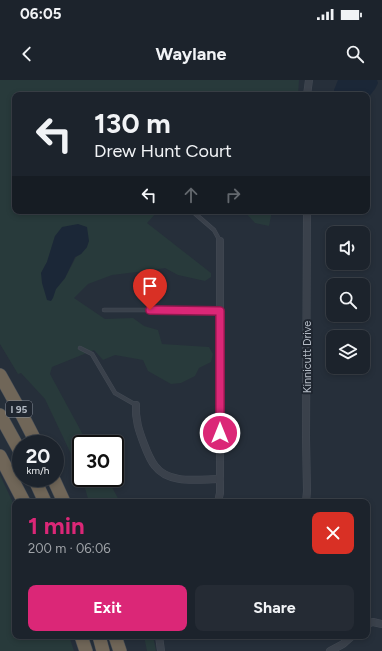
<!DOCTYPE html>
<html lang="en">
<head>
<meta charset="utf-8">
<style>
	body { margin:0; font-family:Figtree,sans-serif; background:#252b34; color:#f1f3f6; height:100vh; display:flex; flex-direction:column; font-size:15px; white-space:nowrap }
	* { box-sizing:border-box; margin:0 }
	p { font-size:13px; color:#a0a4a9 }
	.icon { flex:none; width:22px; height:22px; fill:none; stroke:currentColor; stroke-width:2; stroke-linecap:round; stroke-linejoin:round }
	.map { position:relative; flex:1; overflow:hidden }
	.drawer { position:absolute; left:12px; top:419px; width:358px; height:140px; display:flex; flex-direction:column; background:#1c232c; border-radius:8px; box-shadow:0 2px 6px #0003,0 0 0 1px #3a4048 }
	.drawer>* { flex:none }
	.banner { position:absolute; left:12px; top:12px; width:358px; height:122px; border-radius:8px; box-shadow:0 2px 6px #0003,0 0 0 1px #3a4048; background:#1c232c; color:#f1f3f6; overflow:hidden }
	.controls { position:absolute; left:326px; top:146px; display:grid; gap:8px }
	.controls a { display:grid; place-items:center; width:44px; height:44px; border-radius:8px; background:#1c232c; box-shadow:0 2px 6px #0003,0 0 0 1px #3a4048; font-size:20px }
	.speed { position:absolute; left:12px; top:355px; display:flex; gap:8px; font-size:20px; font-weight:700; text-align:center }
	.speed>* { display:grid; place-content:center; width:52px; height:52px; border-radius:50%; background:#1c232c; box-shadow:0 2px 6px #0003,0 0 0 1px #3a4048; line-height:1 }
	.speed small { font-size:10px; font-weight:400 }
	.speed .limit { border:2px solid #111; border-radius:6px; background:#fff; color:#111 }
	.pin { position:absolute; display:grid; place-items:center; width:34px; height:34px; color:#fff; margin:-41px -17px; border-radius:50% 50% 50% 0; rotate:-45deg; box-shadow:0 0 4px #0007 }
	.pin .icon { rotate:45deg }
	.me { position:absolute; width:44px; margin:-22px; rotate:0deg; stroke-linejoin:round; filter:drop-shadow(0 0 3px #0008) }
	.turn { display:flex; align-items:center; gap:14px; height:84px; padding:0 16px; font-size:18px }
	.turn .icon { width:52px; height:52px; stroke-width:2.5 }
	.turn b { display:block; font-size:28px; line-height:34px }
	.lanes { display:flex; align-items:center; height:38px; padding:0 16px; background:#0003; justify-content:center; gap:20px; direction:ltr }
	.lanes .off { opacity:.35 }
	.round { display:grid; place-items:center; flex:none; width:42px; height:42px; border-radius:8px; background:#252b34 }
	.overview { display:flex; align-items:center; justify-content:space-between; height:68px; padding:0 16px }
	h1 { font-size:24px; font-weight:700; line-height:30px; color:#db2777 }
	.action { display:flex; gap:8px; margin-top:auto; padding:8px 16px }
	.action a { flex:1; height:46px; border-radius:8px; background:#db2777; color:#fff; font-size:16px; font-weight:700; line-height:46px; text-align:center }
	.action a+a { background:#252b34; color:#f1f3f6 }
	.status { display:flex; justify-content:space-between; align-items:center; height:28px; padding:0 20px; background:#1c232c; direction:ltr }
	.status svg { height:11px; fill:currentColor }
	header { display:flex; justify-content:space-between; align-items:center; height:52px; padding:0 16px; background:#1c232c; font-size:18px; font-weight:700 }
	.map>svg:first-child { display:block }
	.green { fill:#283a3b; fill-rule:evenodd }
	.water { fill:#1b2737 }
	.lines { fill:none; stroke-linecap:round; stroke-linejoin:round }
	.lane-casing { stroke:#434a54; stroke-width:4.5 }
	.street-casing { stroke:#434a54; stroke-width:8 }
	.highway-casing { stroke:#454c56; stroke-width:14 }
	.lane { stroke:#3a414b; stroke-width:3.5 }
	.street { stroke:#3a414b; stroke-width:7 }
	.highway { stroke:#706658; stroke-width:13 }
	.route-casing { stroke:#8e194d; stroke-width:10 }
	.route { stroke:#db2777; stroke-width:7 }
	.labels { text-anchor:middle; stroke-width:4; stroke-linejoin:round; paint-order:stroke }
	.shield { fill:#1f2630; stroke:#888f99; stroke-width:1 }
	.shield-label { font-size:10px; font-weight:bold; fill:#b5bcc6 }
	.street-label { font-size:11px; fill:#b5bcc6; stroke:#1f2630 }
</style>
</head>
<body>
<div class="status"><b>06:05</b><svg viewBox="0 0 49 12"><path d="M0 12V9h3v3zM5 12V6h3v6zM10 12V3h3v9zM15 12V0h3v12zM26 1h20v11H26zM47 4h2v5h-2z"/></svg></div>
<header><svg class="icon" aria-label="back" viewBox="0 0 24 24"><path d="M15 5l-7 7 7 7"/></svg>Waylane<svg class="icon" aria-label="search" viewBox="0 0 24 24"><circle cx="10" cy="10" r="6"/><path d="M15 15l6 6"/></svg></header>
<div class="map">
<svg width="382" height="571" viewBox="0 0 382 571">
	<rect width="100%" height="100%" fill="#262f3a"/>
	<g class="green">
		<path d="M0,0H299L298,15H15V131H158L147,143L211,193V197L205,201L178,195L165,188L145,191L112,195L88,204L74,218L105,239L133,238L144,246L158,250L162,264L209,267L213,274L211,282L199,288L195,296L181,303L171,304L148,291L143,280L115,275L103,280L94,270L52,287L50,294L88,364H81V395L45,319L21,293L18,294L0,264ZM55,156L87,167L81,174L76,177L65,198L56,209L41,193L47,182Z"/>
		<path d="M244,131H272L269,146L255,143Z"/>
		<path d="M0,395L15,427V556H69L74,571H0Z"/>
		<path d="M82,398H107L120,422H89Z"/>
		<path d="M144,556H153L156,571H147Z"/>
	</g>
	<g class="water">
		<path d="M338,0H377L378,3L375,9L367,19V15H334V10Z"/>
		<path d="M78,144L87,147L89,161L87,167L81,174L75,177L65,198L56,209L53,218L51,221L47,220L42,203L41,193L47,182L55,156L62,147Z"/>
	</g>
	<g class="lines">
		<defs>
			<g id="lane">
				<path d="M192,131L214,150L220,161"/>
				<path d="M104,230H150"/>
				<path d="M80,268L92,274L115,313L136,325"/>
			</g>
			<g id="street">
				<path d="M307,15L309,0"/>
				<path d="M150,230L220,231"/>
				<path d="M136,325C135,339 139,351 144,364C147,372 150,380 155,386C169,405 200,399 220,399"/>
				<path d="M218,422L220,413V161"/>
				<path d="M306,422L307,411L306,358L307,131"/>
				<path d="M367,544L373,542L382,544"/>
				<path d="M159,556L161,571"/>
				<path d="M330,571L343,564L352,556"/>
			</g>
			<g id="highway">
				<path d="M0,295L19,329L37,364"/>
				<path d="M0,335L21,373"/>
				<path d="M0,376L24,422"/>
				<path d="M34,398L45,422"/>
				<path d="M53,398L64,422"/>
				<path d="M81,556L86,571"/>
				<path d="M99,556L103,571"/>
				<path d="M115,556L120,571"/>
			</g>
		</defs>
		<use href="#lane" class="lane-casing"/>
		<use href="#street" class="street-casing"/>
		<use href="#highway" class="highway-casing"/>
		<use href="#lane" class="lane"/>
		<use href="#street" class="street"/>
		<use href="#highway" class="highway"/>
	</g>
	<g class="lines">
		<defs>
			<path id="route" d="M150,230L220,231V353"/>
		</defs>
		<use href="#route" class="route-casing"/>
		<use href="#route" class="route"/>
	</g>
	<g class="labels">
		<rect class="shield" x="6" y="321" width="26" height="16" rx="3"/>
		<g class="shield-label">
			<text x="19" y="333">I 95</text>
		</g>
		<g class="street-label">
			<text transform="translate(307 277) rotate(-90)" y="4">Kinnicutt Drive</text>
		</g>
	</g>
</svg>
<div class="controls">
<a><svg class="icon" aria-label="sound" viewBox="0 0 24 24"><path d="M4 9h4l5-4v14l-5-4H4zM17 9q2 3 0 6"/></svg></a>
<a><svg class="icon" aria-label="search" viewBox="0 0 24 24"><circle cx="10" cy="10" r="6"/><path d="M15 15l6 6"/></svg></a>
<a><svg class="icon" aria-label="layers" viewBox="0 0 24 24"><path d="M12 4l9 5-9 5-9-5zM3 14l9 5 9-5"/></svg></a>
</div>
<div class="speed"><div>20<small>km/h</small></div><div class="limit">30</div></div>
<div class="pin" style="left:150px;top:230px;background:#d93025"><svg class="icon" aria-label="arrive" viewBox="0 0 24 24"><path d="M6 21V4h12l-3 4 3 4H6"/></svg></div>
<svg class="me" style="left:220px;top:353px" viewBox="-20 -20 40 40"><circle r="17" fill="#db2777" stroke="#fff" stroke-width="3"/><path d="M0-11L8 9 0 5-8 9z" fill="#fff"/></svg>
<div class="banner">
<div class="turn"><svg class="icon" aria-label="left" viewBox="0 0 24 24"><path d="M17 20v-9H6M10 6l-5 5 5 5"/></svg><div><b>130 m</b>Drew Hunt Court</div></div>
<div class="lanes"><svg class="icon" aria-label="left" viewBox="0 0 24 24"><path d="M17 20v-9H6M10 6l-5 5 5 5"/></svg><svg class="icon off" aria-label="ahead" viewBox="0 0 24 24"><path d="M12 20V5M6 11l6-6 6 6"/></svg><svg class="icon off" aria-label="right" viewBox="0 0 24 24"><path d="M7 20v-9h11M14 6l5 5-5 5"/></svg></div>
</div>
<section class="drawer">
<div class="overview"><div><h1>1 min</h1><p>200 m · 06:06</p></div><a class="round" style="background:#d93025;color:#fff"><svg class="icon" aria-label="close" viewBox="0 0 24 24"><path d="M6 6l12 12M18 6L6 18"/></svg></a></div>
<div class="action"><a>Exit</a><a>Share</a></div>
</section>
</div>
</body>
</html>
